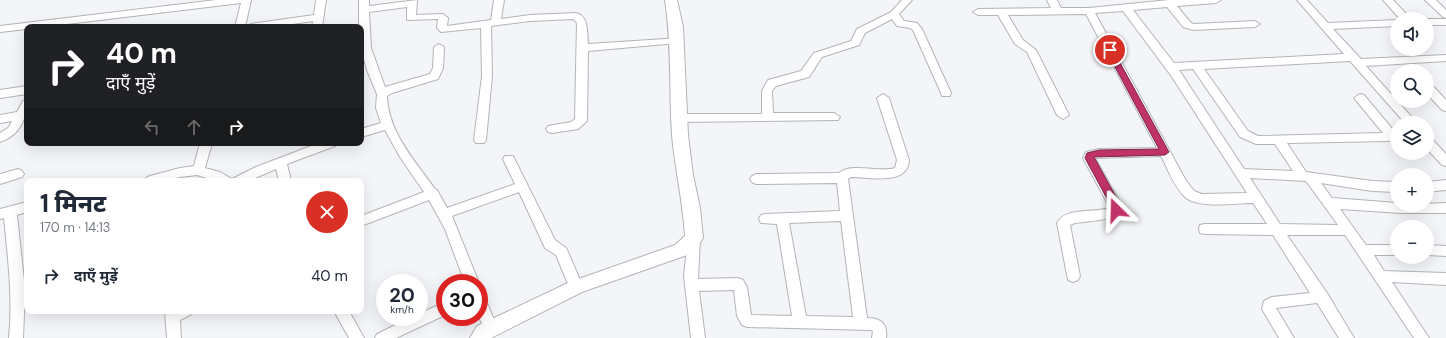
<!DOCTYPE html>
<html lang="hi">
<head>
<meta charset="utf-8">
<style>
	body { margin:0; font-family:"DM Sans","Noto Sans Devanagari",sans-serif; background:#f6f6f7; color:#1f2937; height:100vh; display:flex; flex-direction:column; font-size:15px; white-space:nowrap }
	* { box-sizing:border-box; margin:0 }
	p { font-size:13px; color:#747a83 }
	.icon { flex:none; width:22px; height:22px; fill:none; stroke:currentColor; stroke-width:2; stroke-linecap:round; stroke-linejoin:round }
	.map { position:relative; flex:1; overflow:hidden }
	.side { position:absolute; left:24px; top:178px; width:340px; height:136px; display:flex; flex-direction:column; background:#fff; border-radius:8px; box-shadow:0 4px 16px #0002 }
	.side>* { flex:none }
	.banner { position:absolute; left:24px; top:24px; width:340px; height:122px; border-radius:8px; box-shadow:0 4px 16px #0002; background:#202124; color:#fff; overflow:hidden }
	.controls { position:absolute; left:1390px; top:12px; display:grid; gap:8px }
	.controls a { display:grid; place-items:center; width:44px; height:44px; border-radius:50%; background:#fff; box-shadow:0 4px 16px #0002; font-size:20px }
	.speed { position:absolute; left:376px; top:274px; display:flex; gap:8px; font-size:20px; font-weight:700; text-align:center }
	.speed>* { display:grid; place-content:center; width:52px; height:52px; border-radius:50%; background:#fff; box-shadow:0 4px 16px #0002; line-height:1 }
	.speed small { font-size:10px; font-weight:400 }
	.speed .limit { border:6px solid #d22; background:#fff; color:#111 }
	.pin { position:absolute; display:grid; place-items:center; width:34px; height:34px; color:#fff; margin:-17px; border:2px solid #fff; border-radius:50%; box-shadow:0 1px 4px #0007 }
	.me { position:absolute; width:44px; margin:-22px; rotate:338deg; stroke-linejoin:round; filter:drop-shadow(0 0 3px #0008) }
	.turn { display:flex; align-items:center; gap:14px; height:84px; padding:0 16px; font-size:18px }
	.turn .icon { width:52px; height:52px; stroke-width:2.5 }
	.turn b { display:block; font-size:28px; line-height:34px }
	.lanes { display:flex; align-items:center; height:38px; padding:0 16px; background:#0003; justify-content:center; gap:20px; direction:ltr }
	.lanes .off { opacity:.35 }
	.round { display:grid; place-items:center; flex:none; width:42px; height:42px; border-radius:21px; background:#f6f6f7 }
	.head { display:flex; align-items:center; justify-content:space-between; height:68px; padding:0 16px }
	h1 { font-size:24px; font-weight:800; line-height:30px }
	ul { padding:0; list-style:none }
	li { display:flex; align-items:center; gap:12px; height:60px; padding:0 16px }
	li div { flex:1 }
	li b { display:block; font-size:15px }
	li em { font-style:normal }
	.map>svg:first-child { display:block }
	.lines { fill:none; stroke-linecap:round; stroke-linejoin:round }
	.minor-casing { stroke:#b2b4b7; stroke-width:2 }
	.tertiary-casing { stroke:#b2b4b7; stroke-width:2 }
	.minor { fill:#fff; fill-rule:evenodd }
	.tertiary { fill:#fff; fill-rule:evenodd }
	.route { fill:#bf3369; stroke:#7c2144 }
</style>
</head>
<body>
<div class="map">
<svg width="1446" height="338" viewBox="0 0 1446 338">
	<rect width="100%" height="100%" fill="#f3f5f8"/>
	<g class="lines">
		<defs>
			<g id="minor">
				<path d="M216,0H251L245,27H235L241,3L42,27H27V29L0,32V26Z"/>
				<path d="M316,0H326L322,27H312L313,21L272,27H246L251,24L314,15Z"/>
				<path d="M359,0H369V6L417,0L416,15L443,14L448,18L447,26L491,20L494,0H504L501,19L530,15L576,13C589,16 587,33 588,44L681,38L682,40L677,43L588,51L587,121L578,129L552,133L548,132L546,129L548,126L571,122L575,119L577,23L573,19L530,21L491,26L492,76L486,140L484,143H476L474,140L482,76L481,28L441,32L437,28L438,19L407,20V7L369,12L371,48L385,87L430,74L433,68L434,47L439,44L444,47L443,68L438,79L392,93L387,96C388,132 415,161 435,189L437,190L447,208L515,184L503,159L505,156H513L555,240L566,248L568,252L583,287L581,291L576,293L571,291L556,255L545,248L519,192L452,216L479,283H465L445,229L429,200L361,226V216L424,192L400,157L385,130L361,137V129L381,123L376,108L377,94L367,70L361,48V27L359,26Z"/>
				<path d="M902,0H912L899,14L904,21L917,23L922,29L951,93L950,96H942L941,93L913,30L910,28L897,26L892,19L865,33L859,45L822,57L809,77L776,86L772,91L773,113H834L840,117L838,120L679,122L673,118L679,114H762V91L768,80L801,71L814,53L851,41L857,29L891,12Z"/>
				<path d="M1047,0H1057L1061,8H1089L1169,0H1221L1216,3L1177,6L1191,23L1194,24L1255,21L1260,24L1255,27L1193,30L1183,27L1167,7L1133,10L1174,63L1344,54L1297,0H1307L1328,23L1397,20V26L1333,29L1361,59L1446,55V61L1366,66L1417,123H1405L1350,61L1204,69L1248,131L1258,136L1383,133L1354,98L1360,94L1364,95L1394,131L1395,137L1389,141L1287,143L1306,172L1372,181L1397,182V192L1372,191L1321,183L1332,198L1397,203V205L1446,203V213H1401L1340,209L1366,245H1397V255H1374L1384,271L1446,273V285L1392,282L1429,338H1414L1345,235H1287L1327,293L1354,338H1339L1317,303L1276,308L1294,338H1279L1262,309L1264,301L1272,297L1310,293L1273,235L1205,234L1200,233L1199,229L1200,225L1205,224H1267L1253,203C1236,203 1198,209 1185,197C1174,187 1168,169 1161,156L1095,158L1122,206C1122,221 1087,221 1075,223L1070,225L1080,276L1078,280L1073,282L1068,280L1057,223C1065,207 1095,213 1110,208L1083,158L1086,152L1099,149L1157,148L1086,14L1008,15L1023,40L1036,50L1069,115L1063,119L1057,115L1027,52L1015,44L998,15H978L973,12L978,9L1051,8ZM1123,11L1172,77L1247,193L1202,194L1194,191L1185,179L1095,13ZM1193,69L1240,137L1256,144H1275L1293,171L1244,169L1179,70ZM1250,178L1306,181L1338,225L1280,224Z"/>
				<path d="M1383,0H1393L1411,19H1400Z"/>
				<path d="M1425,0H1436L1446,10V18L1443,17Z"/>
				<rect x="1427" y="19" width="19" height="6"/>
				<path d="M1427,83L1431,84L1446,100V111L1442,110L1427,94Z"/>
				<path d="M27,86V94L0,98V90Z"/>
				<path d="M883,94L889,98L909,160C908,186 869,177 851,177L848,179L867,318C881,318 888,324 886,338H872L873,331L871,330L747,327L742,325L737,316L734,290L699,291L705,338H691L684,276L688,238L689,234L694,233L699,234L700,238L698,279L738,278L743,280L747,287L751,315L792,316L777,224L761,223L759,219L761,215L765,214L840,211L837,183L756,184L752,182L750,179L752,176L756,174L839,173C851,162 880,173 895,168L897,160L877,98ZM841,221L853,317L806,316L789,223Z"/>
				<path d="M27,100C27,119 19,136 0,142V133L8,128L12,121L0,123V115L17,112L23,101Z"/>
				<path d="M1427,137L1431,138L1446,154V166L1442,165L1427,149Z"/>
				<path d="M200,143H212L205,168L220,172L232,179L256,167L319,143H337L335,146L287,164L291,181H279L276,169L248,181H216L197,175L180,177L166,181H144L146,178L150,176L180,168L194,166Z"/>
				<path d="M18,169L22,171L24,174L22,177L0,184V174Z"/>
				<path d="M1446,180V190L1427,192V182Z"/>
				<path d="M27,202V212L17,215L25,290L23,338H9C13,298 8,258 4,218L0,219V209Z"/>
				<path d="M1427,245L1446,246V256L1427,255Z"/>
				<path d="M479,294L484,296L498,329L496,333L491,335L486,333L479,317Z"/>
				<path d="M445,302V315L396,338H375L377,334L412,317H419V314Z"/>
				<path d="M165,311H192L190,315L180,320L181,338H167Z"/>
				<path d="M334,311H349L364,338H349Z"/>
			</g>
			<path id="tertiary" d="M665,0H677L683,27L688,135L693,175L700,208L703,238L700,243L687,255L582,292L491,338H470L477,326L570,282L675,245L685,236C683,202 675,169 672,135C669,90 672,45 665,0Z"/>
		</defs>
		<use href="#minor" class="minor-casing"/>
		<use href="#tertiary" class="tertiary-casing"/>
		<use href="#minor" class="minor"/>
		<use href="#tertiary" class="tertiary"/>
	</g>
	<path class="route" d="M1110,47L1113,50L1169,152L1165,155L1094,157L1121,206L1119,213H1112L1111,206L1085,158L1087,153L1099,150L1159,149L1106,50Z"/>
</svg>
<div class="controls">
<a><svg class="icon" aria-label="sound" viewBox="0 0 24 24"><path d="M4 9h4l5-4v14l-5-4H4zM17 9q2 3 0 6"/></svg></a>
<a><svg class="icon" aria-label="search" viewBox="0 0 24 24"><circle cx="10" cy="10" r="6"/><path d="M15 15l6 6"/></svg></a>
<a><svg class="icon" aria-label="layers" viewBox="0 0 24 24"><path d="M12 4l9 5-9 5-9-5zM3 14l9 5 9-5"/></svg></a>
<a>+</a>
<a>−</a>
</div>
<div class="speed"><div>20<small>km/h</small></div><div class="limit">30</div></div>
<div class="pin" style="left:1110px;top:50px;background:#d93025"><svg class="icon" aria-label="arrive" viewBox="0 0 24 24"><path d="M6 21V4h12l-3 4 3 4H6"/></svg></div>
<svg class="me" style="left:1116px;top:210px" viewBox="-20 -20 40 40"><path d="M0-17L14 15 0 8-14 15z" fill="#bf3369" stroke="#fff" stroke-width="4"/></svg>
<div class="banner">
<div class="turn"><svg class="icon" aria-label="right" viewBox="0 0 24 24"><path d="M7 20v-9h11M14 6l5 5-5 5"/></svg><div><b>40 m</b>दाएँ मुड़ें</div></div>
<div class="lanes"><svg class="icon off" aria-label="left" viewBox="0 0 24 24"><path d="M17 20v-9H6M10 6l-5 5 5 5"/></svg><svg class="icon off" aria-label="ahead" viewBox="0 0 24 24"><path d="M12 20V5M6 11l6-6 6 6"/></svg><svg class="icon" aria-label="right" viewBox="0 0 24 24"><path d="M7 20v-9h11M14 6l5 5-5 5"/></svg></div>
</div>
<section class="side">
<div class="head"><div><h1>1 मिनट</h1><p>170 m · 14:13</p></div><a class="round" style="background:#d93025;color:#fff"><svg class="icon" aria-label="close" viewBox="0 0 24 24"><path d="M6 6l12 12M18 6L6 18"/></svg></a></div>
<ul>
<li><svg class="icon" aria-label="right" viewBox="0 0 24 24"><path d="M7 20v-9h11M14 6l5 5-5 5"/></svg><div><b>दाएँ मुड़ें</b></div><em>40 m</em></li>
</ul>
</section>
</div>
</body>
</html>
